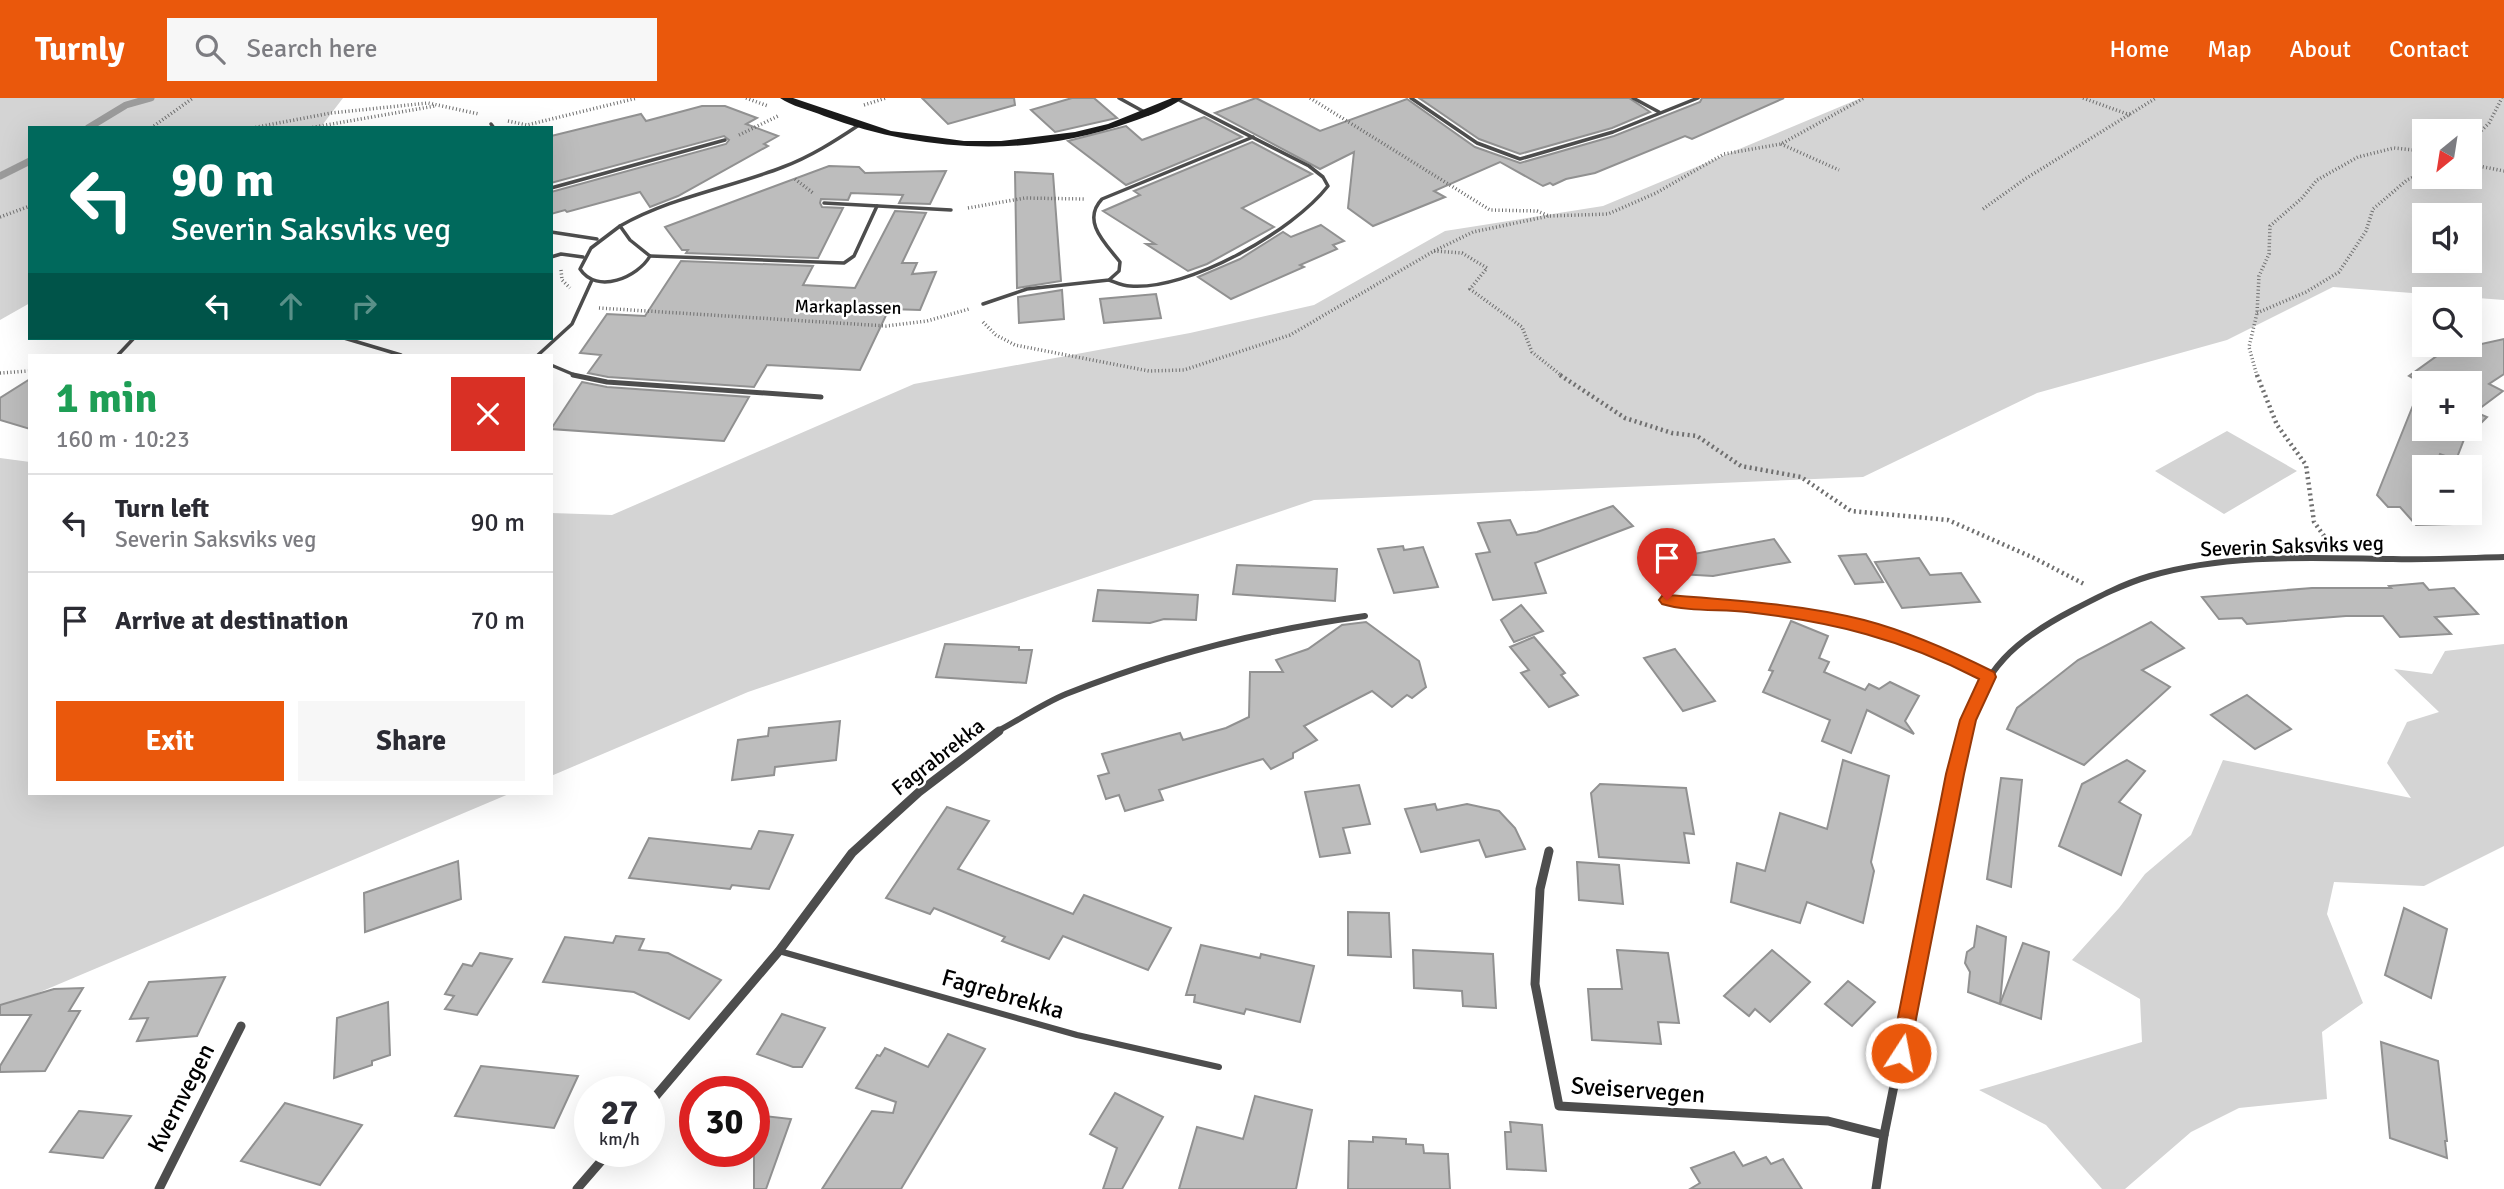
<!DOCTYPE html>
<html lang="en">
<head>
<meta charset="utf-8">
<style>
	body { margin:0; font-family:Signika,sans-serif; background:#f7f7f7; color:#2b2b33; height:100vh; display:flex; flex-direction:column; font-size:26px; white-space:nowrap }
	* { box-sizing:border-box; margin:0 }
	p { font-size:23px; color:#7c7c81 }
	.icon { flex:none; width:38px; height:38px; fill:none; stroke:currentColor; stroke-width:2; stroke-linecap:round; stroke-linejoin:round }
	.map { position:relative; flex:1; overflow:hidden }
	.sheet { position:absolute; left:28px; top:256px; width:525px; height:441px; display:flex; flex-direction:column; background:#fff; border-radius:0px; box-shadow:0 7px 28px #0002 }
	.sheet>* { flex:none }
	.guide { position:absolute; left:28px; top:28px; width:525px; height:214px; border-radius:0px; box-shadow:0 7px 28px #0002; background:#00695c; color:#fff; overflow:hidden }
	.needle { width:46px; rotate:210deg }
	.buttons { position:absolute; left:2412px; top:21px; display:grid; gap:14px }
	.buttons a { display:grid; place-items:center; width:70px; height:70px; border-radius:0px; background:#fff; box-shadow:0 7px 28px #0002; font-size:35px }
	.speed { position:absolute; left:574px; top:978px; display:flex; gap:14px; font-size:35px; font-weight:700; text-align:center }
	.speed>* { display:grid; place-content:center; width:91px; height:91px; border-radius:50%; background:#fff; box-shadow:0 7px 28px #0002; line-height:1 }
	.speed small { font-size:18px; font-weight:400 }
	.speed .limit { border:10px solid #d22; background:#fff; color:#111 }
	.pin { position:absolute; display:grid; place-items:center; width:60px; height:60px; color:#fff; margin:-72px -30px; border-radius:50% 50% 50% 0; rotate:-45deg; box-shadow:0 0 7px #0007 }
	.pin .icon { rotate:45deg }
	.me { position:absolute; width:77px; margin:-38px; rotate:11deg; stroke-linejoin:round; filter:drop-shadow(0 0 5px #0008) }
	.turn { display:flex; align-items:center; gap:24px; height:147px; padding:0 28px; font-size:32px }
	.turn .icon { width:91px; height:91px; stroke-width:2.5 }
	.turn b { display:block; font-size:49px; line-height:60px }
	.lanes { display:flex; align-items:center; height:66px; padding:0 28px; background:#0003; justify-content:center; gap:35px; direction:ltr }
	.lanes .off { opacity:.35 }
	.round { display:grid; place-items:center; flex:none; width:74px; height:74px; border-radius:0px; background:#f7f7f7 }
	.head { display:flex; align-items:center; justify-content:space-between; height:119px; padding:0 28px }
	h1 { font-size:42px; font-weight:700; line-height:52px; color:#1e9e55 }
	.primary-button { display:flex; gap:14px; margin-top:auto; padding:14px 28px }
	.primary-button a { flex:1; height:80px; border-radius:0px; background:#ea580c; color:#fff; font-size:28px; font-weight:700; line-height:80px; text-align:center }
	.primary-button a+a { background:#f7f7f7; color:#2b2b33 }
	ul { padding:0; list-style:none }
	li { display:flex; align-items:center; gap:21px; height:98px; padding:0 28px; border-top:2px solid #e1e1e2 }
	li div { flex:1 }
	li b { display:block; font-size:26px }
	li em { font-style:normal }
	header { display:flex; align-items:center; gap:42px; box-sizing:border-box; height:98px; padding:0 35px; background:#ea580c; color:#fff }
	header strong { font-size:33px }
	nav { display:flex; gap:38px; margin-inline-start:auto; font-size:24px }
	.search { width:490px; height:63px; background:#f7f7f7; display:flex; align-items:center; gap:18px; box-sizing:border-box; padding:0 24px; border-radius:0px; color:#7c7c81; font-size:26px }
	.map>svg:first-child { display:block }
	.green { fill:#d4d4d4; fill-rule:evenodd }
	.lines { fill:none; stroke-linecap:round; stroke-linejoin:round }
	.stream { stroke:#9b9b9b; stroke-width:7 }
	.building { fill:#bdbdbd; stroke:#919191; stroke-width:2; fill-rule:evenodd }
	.path-far1 { stroke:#6f6f6f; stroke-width:3.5; stroke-dasharray:1 2.5; stroke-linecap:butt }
	.path { stroke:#6f6f6f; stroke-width:4.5; stroke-dasharray:2 3.5; stroke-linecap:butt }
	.lane-far2 { stroke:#4d4d4d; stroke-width:3.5 }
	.lane-far1 { stroke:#4d4d4d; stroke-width:5 }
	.lane { stroke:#4d4d4d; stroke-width:6 }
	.street-far1 { stroke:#4d4d4d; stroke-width:6 }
	.street { stroke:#4d4d4d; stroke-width:9 }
	.secondary { fill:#1a1a1a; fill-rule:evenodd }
	.route { fill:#ea580c; stroke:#983908; stroke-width:2 }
	.labels { text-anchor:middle; stroke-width:5; stroke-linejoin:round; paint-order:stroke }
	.far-street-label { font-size:18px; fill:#000; stroke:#fff }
	.street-label { font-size:21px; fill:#000; stroke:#fff }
	.near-street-label { font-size:24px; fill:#000; stroke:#fff }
</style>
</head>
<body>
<header>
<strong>Turnly</strong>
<div class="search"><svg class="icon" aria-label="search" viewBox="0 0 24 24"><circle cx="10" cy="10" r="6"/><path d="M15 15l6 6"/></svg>Search here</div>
<nav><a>Home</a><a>Map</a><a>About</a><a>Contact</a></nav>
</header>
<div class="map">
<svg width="2504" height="1091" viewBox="0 0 2504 1091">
	<rect width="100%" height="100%" fill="#fff"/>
	<g class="green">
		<path d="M0,0H343L320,30H30V205L0,222Z"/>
		<path d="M1861,0H2504V202L2333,189L2227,242L2037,295L1863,379L1314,402L748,594L551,678V415L612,417L914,286L1190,235L1314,207L1445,133L1603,108ZM2424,33H2469V79H2424ZM2424,117H2469V163H2424Z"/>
		<path d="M2227,333L2297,373L2224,416L2155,373Z"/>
		<path d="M0,360L30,364V695H511L0,911Z"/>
		<path d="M2504,546V748L2424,788L2334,784L2327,816L2363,905L2322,934L2327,1001L2239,1010L2191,1034L2125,1091H2102L2046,1027L1979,992L2142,944L2140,901L2072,862L2119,810L2145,776L2191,737L2223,662L2411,700L2387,665L2407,624L2439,614L2394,571L2432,576L2445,553Z"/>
	</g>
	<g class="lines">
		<g class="stream">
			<path d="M88,30L126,7L151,0"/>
			<path d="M0,78L30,63"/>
		</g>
	</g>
	<g class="building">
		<path d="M922,0H1014L1015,7L948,26Z"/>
		<path d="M1072,0H1094L1117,20L1055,34L1031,12Z"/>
		<path d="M1256,0L1320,33L1407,1L1475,49L1520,65L1614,38L1700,4L1702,0H1784L1692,41L1685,38L1595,75L1566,81L1553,87L1550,85L1543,88L1500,64L1434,93L1445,99L1373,128L1348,110L1354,54L1320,71L1215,15Z"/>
		<path d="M1419,0H1629L1650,14L1612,30L1520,56L1479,41Z"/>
		<path d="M702,8H725L757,20L746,26L778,38L764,46L768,48L678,98L650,109L640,94L567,114L565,112L551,116V94L726,46L729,42L724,38L551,85V38L641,16L646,23Z"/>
		<path d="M1204,19L1242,39L1126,87L1068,43L1126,28L1142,42Z"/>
		<path d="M1252,44L1312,76L1242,110L1274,129L1207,166L1188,173L1146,146H1155L1103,113L1140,97L1134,93Z"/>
		<path d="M829,68L859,69L865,75L946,73L930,106L899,105L903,97L851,95L848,102L821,101L820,105L822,109L843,110L818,160L686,155L688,152H682L665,129Z"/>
		<path d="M1015,74L1053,76L1061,183L1017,190Z"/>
		<path d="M895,113L926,115L902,165H917L912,176L936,174L920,212L889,211L860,272L767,267L754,289L608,279L588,275L601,257L580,255L607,216L645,218L681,163L813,168L803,187L855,190Z"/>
		<path d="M1321,127L1344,143L1333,147L1337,151L1300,167L1304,169L1231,201L1198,179L1240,161L1283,134L1291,139Z"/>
		<path d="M1062,192L1064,221L1019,225L1018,199Z"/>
		<path d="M1156,196L1161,220L1104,225L1100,201Z"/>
		<path d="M2504,241V276L2489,286L2503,293L2475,314L2487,319L2467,339H2465L2456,362L2440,356L2435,369H2424V415H2441L2451,426L2416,427L2400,409H2388L2377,397L2422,285L2409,278L2441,255ZM2424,285H2469V331H2424Z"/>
		<path d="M30,281V331L0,322V300Z"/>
		<path d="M582,284L607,289L749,299L724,343L551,331Z"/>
		<path d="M1613,408L1633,428L1535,465L1546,495L1493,502L1476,456L1490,454L1478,425L1510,422L1517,437L1537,434Z"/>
		<path d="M1774,441L1790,464L1713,478L1645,474V465Z"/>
		<path d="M1403,448L1404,452L1423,449L1438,489L1394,495L1378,451Z"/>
		<path d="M1866,456L1883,484L1855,486L1839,458Z"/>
		<path d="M1919,460L1930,477L1961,475L1980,504L1902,510L1875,464Z"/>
		<path d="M1237,467L1337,471L1335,503L1233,496Z"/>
		<path d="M2423,485L2429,492L2454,490L2478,516L2435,519L2451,536L2400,539L2383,518H2346L2247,526L2242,520L2219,521L2202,499L2312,490H2391L2389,488Z"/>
		<path d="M1098,492L1198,497L1196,522L1164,521L1150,525L1093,523Z"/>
		<path d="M1521,507L1543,533L1514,544L1501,522Z"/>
		<path d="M1791,523L1828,538L1819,560L1829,564L1824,574L1865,592L1869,586L1879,591L1890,584L1919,598L1905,623L1914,636L1867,612L1851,655L1822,643L1830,622L1763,594L1773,573L1769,572Z"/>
		<path d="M1366,524L1419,563L1426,589L1412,600L1407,597L1392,609L1372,593L1304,628L1317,642L1293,655V660L1271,671L1263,661L1159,692L1163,702L1125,713L1119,697L1106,701L1098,678L1109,675L1102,656L1180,635L1183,642L1226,630L1249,619L1250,574H1283L1276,562L1308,551L1342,527Z"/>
		<path d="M2151,524L2184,550L2142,572L2170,589L2084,667L2007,631L2017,610L2078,562Z"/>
		<path d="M1534,539L1565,575L1561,577L1578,597L1549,609L1521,575L1529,572L1510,549Z"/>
		<path d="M945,546L1019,549V552H1032L1026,585L936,579Z"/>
		<path d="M1675,551L1715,603L1683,613L1644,560Z"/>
		<path d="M2247,597L2291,631L2255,651L2211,617Z"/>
		<path d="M840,623L836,662L775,669L774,677L732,682L738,642L768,638L769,630Z"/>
		<path d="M1843,662L1889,678L1871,764L1874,773L1863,825L1807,804L1800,825L1731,804L1737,765L1765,773L1780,715L1827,731Z"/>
		<path d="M2127,662L2145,673L2119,704L2141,717L2121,777L2059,748L2082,686Z"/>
		<path d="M2001,680L2022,682L2011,789L1987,781Z"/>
		<path d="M1600,686L1686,690L1694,736L1684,735L1689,765L1599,759L1591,695Z"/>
		<path d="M1359,687L1370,726L1343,730L1350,755L1320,759L1305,694Z"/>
		<path d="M1435,706L1437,712L1467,706L1499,713L1515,730L1525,751L1486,759L1479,742L1421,754L1405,711Z"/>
		<path d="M947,709L989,723L958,771L1073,816L1084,797L1171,830L1148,872L1063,838L1049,861L1002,843L1005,839L934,810L930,816L886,800Z"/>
		<path d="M759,733L793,737L769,791L732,787L730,791L629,780L649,740L751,751Z"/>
		<path d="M458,763L461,801L365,834L364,795Z"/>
		<path d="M1577,764L1619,767L1623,806L1579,802Z"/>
		<path d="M2404,810L2447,831L2431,900L2385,877Z"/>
		<path d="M1348,814L1389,815L1391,859L1348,857Z"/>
		<path d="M1977,828L2006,839L2000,906L1968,894L1970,874L1965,865L1967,854L1974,849Z"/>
		<path d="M616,838L644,841L639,852L668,855L721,882L689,921L634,894L543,884L565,839L613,845Z"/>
		<path d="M2023,845L2049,854L2041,921L2000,906Z"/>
		<path d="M1201,847L1260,860L1261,856L1314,868L1300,924L1246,911L1244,916L1194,904L1195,897H1186Z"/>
		<path d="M1413,852L1493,856L1496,910L1463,908L1462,893L1414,890Z"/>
		<path d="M1617,852L1668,855L1679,925L1658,924L1661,946L1592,942L1588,891H1622Z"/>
		<path d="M1772,852L1810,884L1770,924L1755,911L1749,918L1724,898Z"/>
		<path d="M480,855L512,861L477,917L445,911L454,898L445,896L463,866L472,868Z"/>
		<path d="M225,879L197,938L137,943L148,920L130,921L149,884Z"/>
		<path d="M1848,883L1875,904L1852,928L1825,906Z"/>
		<path d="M83,890L69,913H80L45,973L0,974V968L31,917H0V907L54,891Z"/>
		<path d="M388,904L390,957L372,963V967L334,980L337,920Z"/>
		<path d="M782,916L825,930L802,969H793L757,956Z"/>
		<path d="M948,936L985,951L901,1091H822L872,1013L893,1015L896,1004L856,990L877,957L880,958L885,950L928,969Z"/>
		<path d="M2381,944L2438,963L2447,1043H2445L2447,1060L2390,1040Z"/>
		<path d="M481,968L578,978L554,1030L455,1018Z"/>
		<path d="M1115,995L1163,1019L1122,1091H1103L1117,1050L1090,1036Z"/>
		<path d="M1255,998L1312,1012L1296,1091H1179L1197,1029L1243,1041Z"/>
		<path d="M285,1005L362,1027L320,1087L241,1063Z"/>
		<path d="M79,1013L131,1018L103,1060L50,1054Z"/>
		<path d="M754,1017L791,1021L766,1091H754Z"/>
		<path d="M1510,1024L1542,1027L1546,1073L1507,1071L1505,1034H1511Z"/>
		<path d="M1373,1039L1406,1041V1046L1423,1047L1424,1055L1448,1056L1450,1091H1348L1349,1043L1373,1044Z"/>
		<path d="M1734,1054L1743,1068L1766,1059L1771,1066L1783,1061L1802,1091H1690L1700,1085L1691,1070Z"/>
	</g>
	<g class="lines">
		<g class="path-far1">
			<path d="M746,0L768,8"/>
			<path d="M1310,0L1490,112L1537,113L1549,118L1608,116L1656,95L1724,56L1781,46L1864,0"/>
			<path d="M2083,0L2130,17"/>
			<path d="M864,7L886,0"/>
			<path d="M508,23L527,27L637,0"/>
			<path d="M151,30L193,0"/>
			<path d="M252,30L331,15L428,5L479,16"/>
			<path d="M309,30L435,8"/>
			<path d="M739,37L778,18"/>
			<path d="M2469,45L2489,25L2502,0"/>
			<path d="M1781,46L1839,72"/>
			<path d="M2469,66L2504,73"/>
			<path d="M795,81L813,95"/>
			<path d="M968,110L1025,100L1084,101"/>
			<path d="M1983,111L2025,81L2156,0"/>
			<path d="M0,119L30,108"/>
			<path d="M1434,153L1462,155L1487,170L1470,191L1522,229L1532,254L1562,278"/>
			<path d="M561,172L562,182L570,190"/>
			<path d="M599,210L886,228L927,223L969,211"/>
			<path d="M2257,215L2306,194L2339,174L2366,133L2373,111L2407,82L2424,74"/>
			<path d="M983,224L996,237L1015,247L1149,273L1184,272L1290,237L1434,153L1473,134L1549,118"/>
			<path d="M0,275L30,273"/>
			<path d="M2257,278L2249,249L2257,215L2259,178L2269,156L2270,128L2302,100L2317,82L2358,59L2394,50L2424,53"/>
		</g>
		<g class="path">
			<path d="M1560,277L1625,320L1672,335L1697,338L1741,368L1801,379L1851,413L1948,422L2034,460L2084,486"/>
			<path d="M2257,277L2277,327L2306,367L2314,424L2327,442"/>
		</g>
		<g class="lane-far2">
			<path d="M1119,0L1148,16"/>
			<path d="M1411,0L1477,45L1520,61L1613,34L1698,0"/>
			<path d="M1633,0L1659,14"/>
			<path d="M491,26L494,30"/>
			<path d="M551,90L725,42"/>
			<path d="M824,105L951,112"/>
			<path d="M620,128L630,142L650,158C638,179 597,197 580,171L591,150Z"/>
			<path d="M620,128C671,99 729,90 783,69C810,59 835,43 859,27"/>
			<path d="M551,134L597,141"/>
			<path d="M650,158L844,165L854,158L877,108"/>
			<path d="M551,159L561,156L583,159"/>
			<path d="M1109,182C1115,184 1123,188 1130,188C1188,193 1293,133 1328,88L1323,79L1309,68L1177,1"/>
			<path d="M983,206L1027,191L1109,182L1119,173L1120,164C1105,145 1081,123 1102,101L1253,39"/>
			<path d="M344,240L401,257"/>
			<path d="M118,257L134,240"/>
			<path d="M538,257L572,226L592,182"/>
			<path d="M551,267L577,278"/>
		</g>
		<g class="lane-far1">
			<path d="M573,277L607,284L821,299"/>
			<path d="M1667,502L1749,509L1863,527L1938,553L1988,579"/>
		</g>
		<path class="lane" d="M779,853L1077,937L1219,969"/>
		<g class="street-far1">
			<path d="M996,634C1019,622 1042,606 1066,596C1161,558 1263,532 1365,518"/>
			<path d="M1965,634C1983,571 2015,542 2073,512C2098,499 2123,486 2150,478C2229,455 2312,460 2393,461C2430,462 2467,460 2504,459"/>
		</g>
		<g class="street">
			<path d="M1549,753L1540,791L1535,886L1559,1008L1828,1023L1884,1037"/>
			<path d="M649,1006L779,853L852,755L919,694L999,633"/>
			<path d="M159,1091L241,928"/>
			<path d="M577,1091L609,1054"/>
			<path d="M1876,1091L1884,1037L1966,633"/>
		</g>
		<path class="secondary" d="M780,0H793L891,33L964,43H1001L1075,34L1108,26L1172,0H1183C1169,11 1148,18 1131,24C1030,60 923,55 824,18C810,12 791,8 780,0Z"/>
	</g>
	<path class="route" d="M1667,497C1732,502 1802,506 1864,522C1910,534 1952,553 1994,574L1996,579L1976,622L1964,676L1908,962L1901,965L1894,962L1891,955L1946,676L1960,622L1979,581C1902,541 1833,524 1747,514C1720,511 1688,514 1662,506L1659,502L1662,498Z"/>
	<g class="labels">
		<g class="far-street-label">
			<text transform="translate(848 209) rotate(1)" y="6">Markaplassen</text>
		</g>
		<g class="street-label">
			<text transform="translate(2292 448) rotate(-2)" y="7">Severin Saksviks veg</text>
			<text transform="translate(938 659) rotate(-38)" y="7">Fagrabrekka</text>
		</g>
		<g class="near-street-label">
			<text transform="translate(1003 896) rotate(16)" y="8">Fagrebrekka</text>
			<text transform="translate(1638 992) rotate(4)" y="8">Sveiservegen</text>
			<text transform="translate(181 1000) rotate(-63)" y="8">Kvernvegen</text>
		</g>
	</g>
</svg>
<div class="buttons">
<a><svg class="needle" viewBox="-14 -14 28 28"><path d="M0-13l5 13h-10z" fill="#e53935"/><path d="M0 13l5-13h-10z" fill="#7c7c81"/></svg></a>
<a><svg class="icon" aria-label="sound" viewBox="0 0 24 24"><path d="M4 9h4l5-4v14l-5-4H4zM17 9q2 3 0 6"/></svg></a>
<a><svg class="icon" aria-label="search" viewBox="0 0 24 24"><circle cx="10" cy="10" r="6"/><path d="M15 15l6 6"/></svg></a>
<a>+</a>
<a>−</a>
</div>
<div class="speed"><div>27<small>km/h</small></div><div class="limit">30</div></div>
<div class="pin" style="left:1667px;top:502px;background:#d93025"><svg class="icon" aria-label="arrive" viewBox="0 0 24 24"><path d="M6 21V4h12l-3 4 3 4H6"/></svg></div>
<svg class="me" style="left:1901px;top:955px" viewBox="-20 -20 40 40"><circle r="17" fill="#ea580c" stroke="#fff" stroke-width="3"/><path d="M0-11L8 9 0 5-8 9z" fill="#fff"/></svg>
<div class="guide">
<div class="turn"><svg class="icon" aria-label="left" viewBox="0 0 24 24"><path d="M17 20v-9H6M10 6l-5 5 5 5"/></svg><div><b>90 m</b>Severin Saksviks veg</div></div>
<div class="lanes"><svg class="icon" aria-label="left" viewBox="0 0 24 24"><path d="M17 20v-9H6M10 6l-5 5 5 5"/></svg><svg class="icon off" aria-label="ahead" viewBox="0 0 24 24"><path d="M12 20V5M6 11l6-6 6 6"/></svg><svg class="icon off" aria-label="right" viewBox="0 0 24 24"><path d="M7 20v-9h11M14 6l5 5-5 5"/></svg></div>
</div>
<section class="sheet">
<div class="head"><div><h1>1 min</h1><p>160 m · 10:23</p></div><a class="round" style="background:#d93025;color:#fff"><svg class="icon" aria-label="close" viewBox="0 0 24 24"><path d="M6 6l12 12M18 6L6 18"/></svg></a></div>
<ul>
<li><svg class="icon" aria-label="left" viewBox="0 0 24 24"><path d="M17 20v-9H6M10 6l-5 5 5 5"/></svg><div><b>Turn left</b><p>Severin Saksviks veg</p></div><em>90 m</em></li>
<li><svg class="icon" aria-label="arrive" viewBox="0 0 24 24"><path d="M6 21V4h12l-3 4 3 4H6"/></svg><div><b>Arrive at destination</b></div><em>70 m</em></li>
</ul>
<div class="primary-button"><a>Exit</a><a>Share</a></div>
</section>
</div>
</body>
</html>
